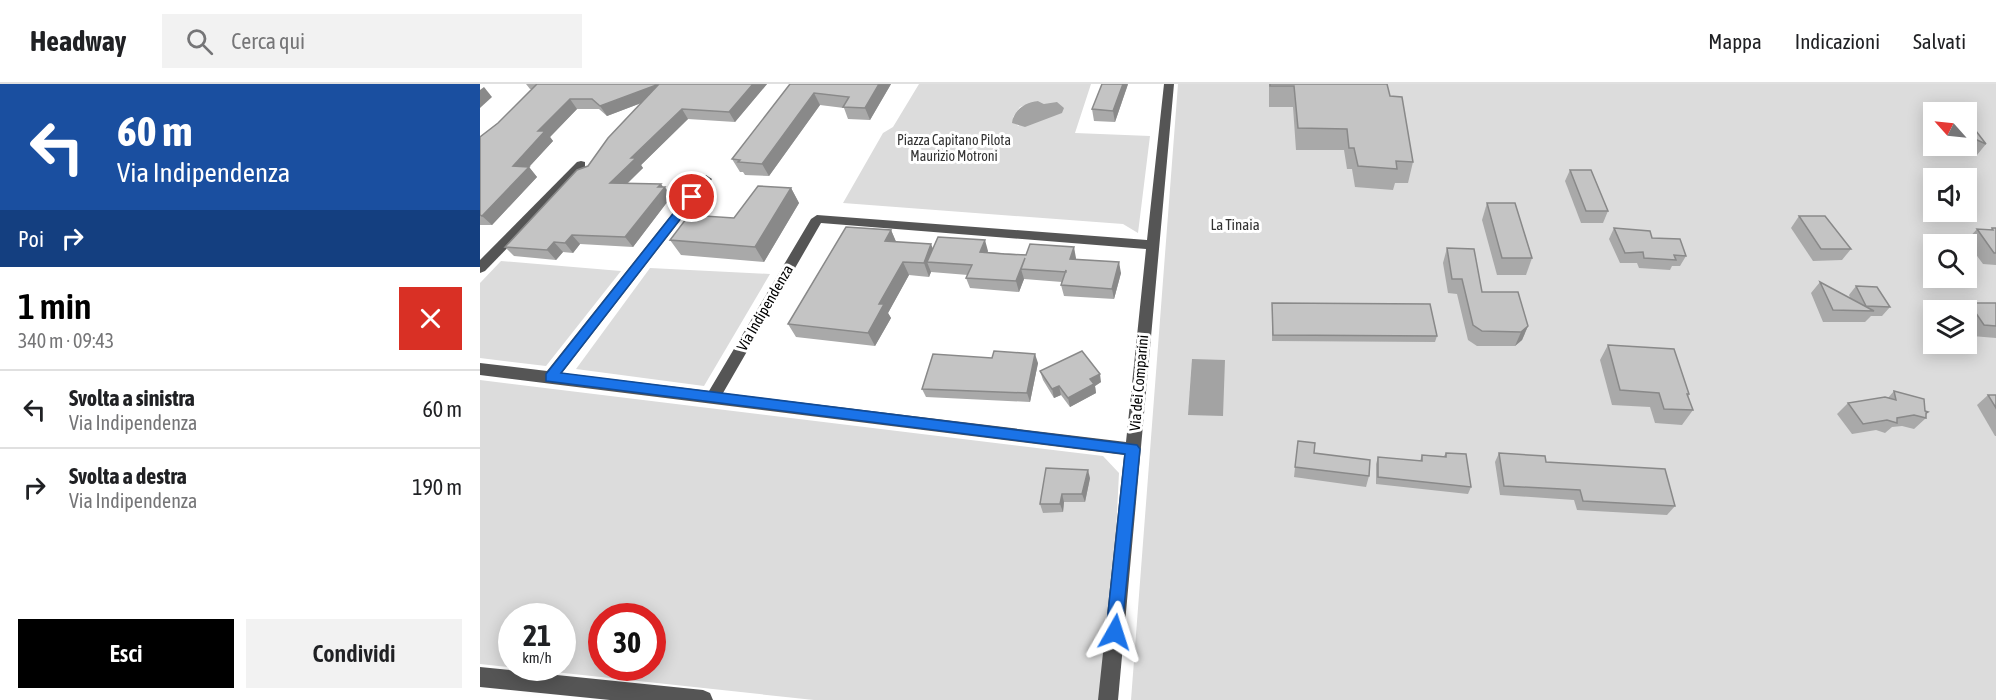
<!DOCTYPE html>
<html lang="it">
<head>
<meta charset="utf-8">
<style>
	body { margin:0; font-family:"Asap Condensed",sans-serif; background:#f2f2f2; color:#202124; height:100vh; display:flex; flex-direction:column; font-size:22px; white-space:nowrap }
	* { box-sizing:border-box; margin:0 }
	p { font-size:20px; color:#757577 }
	.icon { flex:none; width:33px; height:33px; fill:none; stroke:currentColor; stroke-width:2; stroke-linecap:round; stroke-linejoin:round }
	.map { position:relative; flex:1; overflow:hidden }
	.details { display:flex; flex-direction:column; background:#fff; width:480px }
	.details>* { flex:none }
	.guide { background:#1a4fa0; color:#fff; overflow:hidden }
	.needle { width:39px; rotate:297deg }
	.buttons { position:absolute; left:1443px; top:18px; display:grid; gap:12px }
	.buttons a { display:grid; place-items:center; width:54px; height:54px; border-radius:0px; background:#fff; box-shadow:0 3px 15px #0003; font-size:30px }
	.speed { position:absolute; left:18px; top:519px; display:flex; gap:12px; font-size:30px; font-weight:700; text-align:center }
	.speed>* { display:grid; place-content:center; width:78px; height:78px; border-radius:50%; background:#fff; box-shadow:0 3px 15px #0003; line-height:1 }
	.speed small { font-size:15px; font-weight:400 }
	.speed .limit { border:9px solid #d22; background:#fff; color:#111 }
	.pin { position:absolute; display:grid; place-items:center; width:51px; height:51px; color:#fff; margin:-26px; border:3px solid #fff; border-radius:50%; box-shadow:0 2px 6px #0007 }
	.me { position:absolute; width:66px; margin:-33px; rotate:6deg; stroke-linejoin:round; filter:drop-shadow(0 0 4px #0008) }
	.turn { display:flex; align-items:center; gap:21px; height:126px; padding:0 18px; font-size:27px }
	.turn .icon { width:78px; height:78px; stroke-width:2.5 }
	.turn b { display:block; font-size:42px; line-height:51px }
	.then { display:flex; align-items:center; height:57px; padding:0 18px; background:#0003; gap:12px; font-size:22px }
	.round { display:grid; place-items:center; flex:none; width:63px; height:63px; border-radius:0px; background:#f2f2f2 }
	.summary { display:flex; align-items:center; justify-content:space-between; height:102px; padding:0 18px }
	h1 { font-size:36px; font-weight:600; line-height:45px; color:#000 }
	.cta { display:flex; gap:12px; margin-top:auto; padding:12px 18px }
	.cta a { flex:1; height:69px; border-radius:0px; background:#000; color:#fff; font-size:24px; font-weight:600; line-height:69px; text-align:center }
	.cta a+a { background:#f2f2f2; color:#202124 }
	ul { padding:0; list-style:none }
	li { display:flex; align-items:center; gap:18px; height:78px; padding:0 18px; border-top:2px solid #e0e0e0 }
	li div { flex:1 }
	li b { display:block; font-size:22px }
	li em { font-style:normal }
	header { display:flex; align-items:center; gap:36px; box-sizing:border-box; height:84px; padding:0 30px; background:#fff; border-bottom:2px solid #e0e0e0 }
	header strong { font-size:28px }
	nav { display:flex; gap:33px; margin-inline-start:auto; font-size:21px }
	.search { width:420px; height:54px; background:#f2f2f2; display:flex; align-items:center; gap:15px; box-sizing:border-box; padding:0 21px; border-radius:0px; color:#757577; font-size:22px }
	main { display:flex; flex:1; min-height:0 }
	.map>svg:first-child { display:block }
	.green { fill:#dcdcdc; fill-rule:evenodd }
	.water { fill:#a3a3a3 }
	.lines { fill:none; stroke-linecap:round; stroke-linejoin:round }
	.minor { fill:#555; fill-rule:evenodd }
	.wall { fill:#a9a9a9 }
	.shaded-wall { fill:#898989 }
	.building { fill:#c4c4c4; stroke:#898989; stroke-width:1.5 }
	.route { fill:#1a73e8; stroke:#114b97; stroke-width:1.5 }
	.labels { text-anchor:middle; stroke-width:6; stroke-linejoin:round; paint-order:stroke }
	.far-park-label { font-size:14px; fill:#333; stroke:#fff }
	.park-label { font-size:15px; fill:#333; stroke:#fff }
	.street-label { font-size:15px; fill:#000; stroke:#fff }
</style>
</head>
<body>
<header>
<strong>Headway</strong>
<div class="search"><svg class="icon" aria-label="search" viewBox="0 0 24 24"><circle cx="10" cy="10" r="6"/><path d="M15 15l6 6"/></svg>Cerca qui</div>
<nav><a>Mappa</a><a>Indicazioni</a><a>Salvati</a></nav>
</header>
<main>
<section class="details">
<div class="guide">
<div class="turn"><svg class="icon" aria-label="left" viewBox="0 0 24 24"><path d="M17 20v-9H6M10 6l-5 5 5 5"/></svg><div><b>60 m</b>Via Indipendenza</div></div>
<div class="then">Poi<svg class="icon" aria-label="right" viewBox="0 0 24 24"><path d="M7 20v-9h11M14 6l5 5-5 5"/></svg></div>
</div>
<div class="summary"><div><h1>1 min</h1><p>340 m · 09:43</p></div><a class="round" style="background:#d93025;color:#fff"><svg class="icon" aria-label="close" viewBox="0 0 24 24"><path d="M6 6l12 12M18 6L6 18"/></svg></a></div>
<ul>
<li><svg class="icon" aria-label="left" viewBox="0 0 24 24"><path d="M17 20v-9H6M10 6l-5 5 5 5"/></svg><div><b>Svolta a sinistra</b><p>Via Indipendenza</p></div><em>60 m</em></li>
<li><svg class="icon" aria-label="right" viewBox="0 0 24 24"><path d="M7 20v-9h11M14 6l5 5-5 5"/></svg><div><b>Svolta a destra</b><p>Via Indipendenza</p></div><em>190 m</em></li>
</ul>
<div class="cta"><a>Esci</a><a>Condividi</a></div>
</section>
<div class="map">
<svg width="1516" height="616" viewBox="0 0 1516 616">
	<rect width="100%" height="100%" fill="#fff"/>
	<g class="green">
		<path d="M439,0H611L595,49L670,52L658,149L643,140L363,119L403,49L413,43ZM558,17L564,20L538,42L533,33L540,23Z"/>
		<path d="M698,0H1516V616H651ZM1454,28H1486V62H1454ZM1454,94H1486V128H1454ZM1454,160H1486V194H1454ZM1454,226H1486V260H1454Z"/>
		<path d="M21,177L141,187L66,282L0,274V199Z"/>
		<path d="M170,184L290,190L224,302L96,285Z"/>
		<path d="M0,296L623,372L639,389L634,490L621,616H334L0,580ZM32,532H82V584H32ZM122,532H172V584H122Z"/>
	</g>
	<g class="water">
		<path d="M558,17L564,20L577,18L584,24L582,29L545,43L532,39C533,27 545,18 558,17Z"/>
		<path d="M712,275L745,276L743,332L708,331Z"/>
	</g>
	<g class="lines">
		<g class="minor">
			<path d="M684,0H694L638,616H618L644,371L0,291V279L67,287L222,92L226,91L232,95L230,98L82,289L229,307L331,135L337,131L667,156ZM341,139L666,165L646,358L243,309Z"/>
			<path d="M101,77L105,78V84L5,187L0,189V176L97,78Z"/>
			<path d="M0,583L223,606L230,609L233,616H130L0,603Z"/>
		</g>
	</g>
	<g class="wall">
		<path d="M46,0H287L255,38L208,35L161,81L163,84L147,100L183,103L191,113L153,163L100,160L93,169L83,168L76,176L34,172L25,163L108,82L161,19L127,32L119,25H97L70,53L73,57L49,83L57,93L12,141H0V53L18,39L52,5H50Z"/>
		<path d="M310,0H411L390,36L368,35L364,24L340,21L289,92L265,91L263,88H260L252,75Z"/>
		<path d="M648,0L635,38L614,37L612,25Z"/>
		<path d="M789,0H907L910,12L933,78L928,99H915L913,106L875,103L872,85H867L864,66H816L813,23H789Z"/>
		<path d="M1486,34L1506,60L1497,71L1476,62H1486Z"/>
		<path d="M1090,86L1128,127L1123,139H1101L1085,97Z"/>
		<path d="M311,104L319,119L284,178L201,171L190,156L254,134Z"/>
		<path d="M1007,119L1052,174L1046,191H1017L1002,136Z"/>
		<path d="M1319,132L1371,165L1362,176L1333,177L1311,144Z"/>
		<path d="M1134,144L1172,154L1206,172L1200,182H1192L1190,186L1159,184L1157,179H1140L1129,155Z"/>
		<path d="M1512,144H1516V181L1503,180L1486,157L1497,145L1510,146Z"/>
		<path d="M411,146L416,158L453,164L508,167L507,168L596,174V175L641,189L634,215L584,212L581,201L582,198L544,195L539,208L490,204L486,194L488,191L451,188L449,193L429,191L408,229L411,234L395,262L316,253L308,240Z"/>
		<path d="M967,164L1002,208L1048,242L1042,256L1035,262H997L988,256L977,210L968,209L963,179Z"/>
		<path d="M1340,198L1370,214L1369,211L1376,202L1410,223L1402,232H1391L1385,238H1343L1331,209Z"/>
		<path d="M1489,219H1516V254L1492,252L1486,244V226H1481Z"/>
		<path d="M792,224L957,252L955,258L792,257Z"/>
		<path d="M1128,261L1209,310L1208,313L1213,326L1202,341L1175,339L1170,323L1132,321L1120,276Z"/>
		<path d="M512,274L558,279L550,318L446,313L442,305Z"/>
		<path d="M560,287L621,298L615,302L616,309L590,323L581,311L574,314L563,296Z"/>
		<path d="M1414,307L1448,328L1446,331V334L1434,345L1422,342L1412,343L1405,349L1396,346L1372,350L1357,330L1368,319L1408,314Z"/>
		<path d="M1508,311H1516V352H1515L1497,321Z"/>
		<path d="M818,357L834,369L889,392L886,403L814,393Z"/>
		<path d="M966,369L991,403L988,410L896,400V380L898,373L940,377L942,371L964,372Z"/>
		<path d="M1019,369L1066,378L1195,422L1187,431L1097,426L1094,416L1020,411L1015,378Z"/>
		<path d="M610,394L605,418H584L583,428L563,429L560,420Z"/>
	</g>
	<g class="shaded-wall">
		<path d="M179,0L185,10L127,32L120,22Z"/>
		<path d="M273,0H287L255,38L249,28Z"/>
		<path d="M399,0H411L390,36L385,24Z"/>
		<path d="M643,0H648L635,38L633,27Z"/>
		<path d="M4,3L12,13L0,24V6Z"/>
		<path d="M334,9L340,21L289,92L282,80Z"/>
		<path d="M90,15L97,25L70,53L73,57L49,83L57,93L12,141L2,132L33,82L58,47Z"/>
		<path d="M202,25L208,35L161,81L163,84L137,109L130,99L151,74Z"/>
		<path d="M181,100L184,104L185,103L191,113L153,163L145,153Z"/>
		<path d="M311,104L319,119L284,178L275,163Z"/>
		<path d="M411,146L417,160L405,157Z"/>
		<path d="M92,151L100,160L93,169L85,159Z"/>
		<path d="M505,156L508,167L503,178L500,168Z"/>
		<path d="M74,158L83,168L76,176L67,166Z"/>
		<path d="M451,160L457,174L447,178L451,188L449,193L444,179Z"/>
		<path d="M594,163L596,174L593,185L590,175Z"/>
		<path d="M423,178L429,191L408,229L411,234L395,262L388,249L399,220Z"/>
		<path d="M639,178L641,189L634,215L632,205Z"/>
		<path d="M541,185L544,195L539,208L536,197Z"/>
		<path d="M1048,242L1042,256L1035,262L1041,248Z"/>
		<path d="M555,270L558,279L550,318L547,309Z"/>
		<path d="M620,290L621,298L615,302L616,309L590,323L588,314L610,295Z"/>
		<path d="M579,302L581,311L574,314L572,305Z"/>
		<path d="M608,386L610,394L605,418L602,410Z"/>
		<path d="M582,410L584,418L583,428L580,420Z"/>
	</g>
	<g class="building">
		<path d="M57,0H273L249,28L202,25L151,74H156L130,99L181,100L178,103H185L145,153L92,151L85,159L74,158L67,166L25,163L97,86L108,82L128,54L179,0L120,22L112,15H90L58,47H65L33,82L49,83L2,132L0,131V53L18,39Z"/>
		<path d="M310,0H399L385,24L363,23L369,13L334,9L282,80L258,78L260,76L252,75Z"/>
		<path d="M622,0H643L633,27L612,25Z"/>
		<path d="M790,0H907L910,12L922,13L933,78L916,77L917,85L878,82L874,64H869L867,45L818,44L814,2H790Z"/>
		<path d="M1476,20L1482,28H1473Z"/>
		<path d="M1486,34L1506,60L1486,51Z"/>
		<path d="M1090,86H1111L1128,127H1106Z"/>
		<path d="M278,102L311,104L275,163L190,156L209,131L254,134Z"/>
		<path d="M1007,119H1035L1052,174H1022Z"/>
		<path d="M1319,132H1345L1371,165H1341Z"/>
		<path d="M366,143L411,146L405,157L451,160L444,179L423,178L399,220H404L388,249L308,240Z"/>
		<path d="M1134,144L1170,147L1172,154L1200,155L1206,172L1194,171L1196,176L1164,174L1163,168L1145,169Z"/>
		<path d="M1512,144H1516V169H1514L1497,145L1513,146Z"/>
		<path d="M458,153L505,156L500,168L524,170L546,171L550,160L594,163L590,175L639,178L632,205L581,201L586,186V188L541,185L545,174L536,197L486,194L492,181L447,178Z"/>
		<path d="M967,164L994,165L1002,208H1038L1048,242L1041,248L1002,247L993,241L982,195H972Z"/>
		<path d="M1340,198L1394,227L1353,226Z"/>
		<path d="M1376,202L1397,203L1410,223L1386,222Z"/>
		<path d="M792,219L950,220L957,252L793,251Z"/>
		<path d="M1489,219H1516V242L1504,241Z"/>
		<path d="M1128,261L1194,265L1209,310H1207L1213,326L1184,325L1179,309L1140,306Z"/>
		<path d="M514,267L555,270L547,309L442,305L453,270L512,274Z"/>
		<path d="M602,267L620,290L610,295L614,300L588,314L579,302L572,305L560,287Z"/>
		<path d="M1414,307L1444,315L1445,327L1448,328L1446,329V334L1434,331L1417,334V339L1407,336L1383,340L1368,319L1405,313L1416,316Z"/>
		<path d="M1508,311H1516V324Z"/>
		<path d="M818,357L835,359L834,369L890,376L889,392L815,383Z"/>
		<path d="M966,369L986,370L991,403L898,393V373L942,377V371L966,373Z"/>
		<path d="M1019,369L1065,372L1066,378L1185,385L1195,422L1103,417L1100,406L1024,402Z"/>
		<path d="M566,384L608,386L602,410H582L580,420H560Z"/>
	</g>
	<path class="route" d="M212,110L215,111V116L81,289L657,361L660,365L641,553L635,556L629,553L626,548L645,370L66,297V290L208,111Z"/>
	<g class="labels">
		<g class="far-park-label">
			<text x="474" y="61">Piazza Capitano Pilota<tspan x="474" dy="16">Maurizio Motroni</tspan></text>
		</g>
		<g class="park-label">
			<text x="755" y="146">La Tinaia</text>
		</g>
		<g class="street-label">
			<text transform="translate(285 224) rotate(-60)" y="5">Via Indipendenza</text>
			<text transform="translate(659 299) rotate(-85)" y="5">Via dei Comparini</text>
		</g>
	</g>
</svg>
<div class="buttons">
<a><svg class="needle" viewBox="-14 -14 28 28"><path d="M0-13l5 13h-10z" fill="#e53935"/><path d="M0 13l5-13h-10z" fill="#757577"/></svg></a>
<a><svg class="icon" aria-label="sound" viewBox="0 0 24 24"><path d="M4 9h4l5-4v14l-5-4H4zM17 9q2 3 0 6"/></svg></a>
<a><svg class="icon" aria-label="search" viewBox="0 0 24 24"><circle cx="10" cy="10" r="6"/><path d="M15 15l6 6"/></svg></a>
<a><svg class="icon" aria-label="layers" viewBox="0 0 24 24"><path d="M12 4l9 5-9 5-9-5zM3 14l9 5 9-5"/></svg></a>
</div>
<div class="speed"><div>21<small>km/h</small></div><div class="limit">30</div></div>
<div class="pin" style="left:212px;top:113px;background:#d93025"><svg class="icon" aria-label="arrive" viewBox="0 0 24 24"><path d="M6 21V4h12l-3 4 3 4H6"/></svg></div>
<svg class="me" style="left:635px;top:548px" viewBox="-20 -20 40 40"><path d="M0-17L14 15 0 8-14 15z" fill="#1a73e8" stroke="#fff" stroke-width="4"/></svg>
</div>
</main>
</body>
</html>
